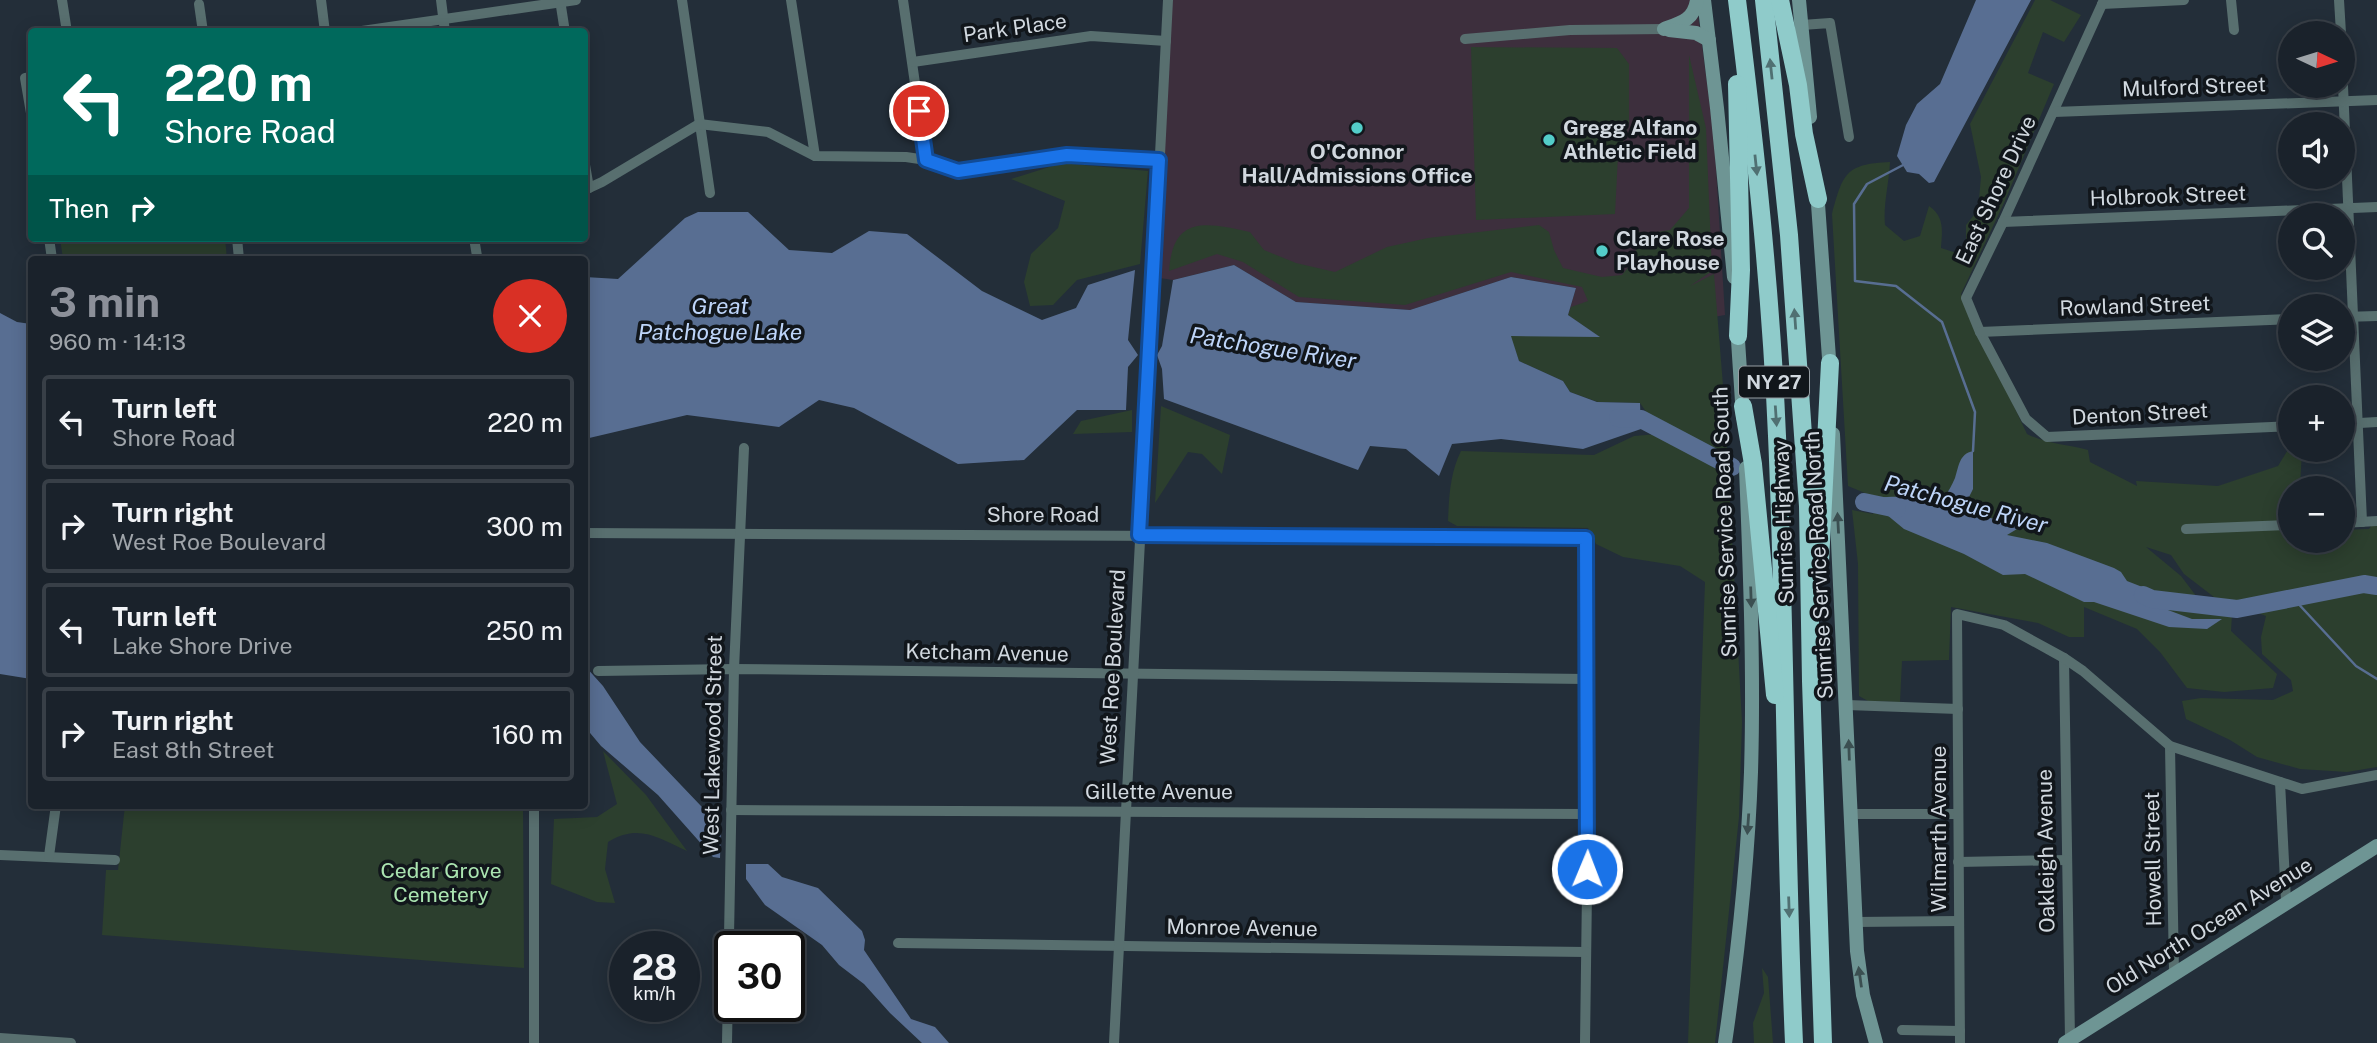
<!DOCTYPE html>
<html lang="en">
<head>
<meta charset="utf-8">
<style>
	body { margin:0; font-family:"Public Sans",sans-serif; background:#272f37; color:#f1f3f6; height:100vh; display:flex; flex-direction:column; font-size:26px; white-space:nowrap }
	* { box-sizing:border-box; margin:0 }
	p { font-size:23px; color:#9fa4a9 }
	.icon { flex:none; width:38px; height:38px; fill:none; stroke:currentColor; stroke-width:2; stroke-linecap:round; stroke-linejoin:round }
	.map { position:relative; flex:1; overflow:hidden }
	.side { position:absolute; left:28px; top:256px; width:560px; height:553px; display:flex; flex-direction:column; background:#1a222b; border-radius:7px; box-shadow:0 4px 18px #0003,0 0 0 2px #383f47 }
	.side>* { flex:none }
	.guide { position:absolute; left:28px; top:28px; width:560px; height:214px; border-radius:7px; box-shadow:0 4px 18px #0003,0 0 0 2px #383f47; background:#00695c; color:#fff; overflow:hidden }
	.needle { width:46px; rotate:94deg }
	.fabs { position:absolute; left:2278px; top:21px; display:grid; gap:14px }
	.fabs a { display:grid; place-items:center; width:77px; height:77px; border-radius:50%; background:#1a222b; box-shadow:0 4px 18px #0003,0 0 0 2px #383f47; font-size:35px }
	.speed { position:absolute; left:609px; top:931px; display:flex; gap:14px; font-size:35px; font-weight:700; text-align:center }
	.speed>* { display:grid; place-content:center; width:91px; height:91px; border-radius:50%; background:#1a222b; box-shadow:0 4px 18px #0003,0 0 0 2px #383f47; line-height:1 }
	.speed small { font-size:18px; font-weight:400 }
	.speed .limit { border:4px solid #111; border-radius:10px; background:#fff; color:#111 }
	.pin { position:absolute; display:grid; place-items:center; width:60px; height:60px; color:#fff; margin:-30px; border:4px solid #fff; border-radius:50%; box-shadow:0 2px 7px #0007 }
	.me { position:absolute; width:77px; margin:-38px; rotate:1deg; stroke-linejoin:round; filter:drop-shadow(0 0 5px #0008) }
	.turn { display:flex; align-items:center; gap:24px; height:147px; padding:0 21px; font-size:32px }
	.turn .icon { width:91px; height:91px; stroke-width:2.5 }
	.turn b { display:block; font-size:49px; line-height:60px }
	.then { display:flex; align-items:center; height:66px; padding:0 21px; background:#0003; gap:14px; font-size:26px }
	.round { display:grid; place-items:center; flex:none; width:74px; height:74px; border-radius:37px; background:#272f37 }
	.headline { display:flex; align-items:center; justify-content:space-between; height:119px; padding:0 21px }
	h1 { font-size:42px; font-weight:700; line-height:52px; color:#8c9099 }
	ul { padding:0; list-style:none }
	li { display:flex; align-items:center; gap:21px; height:94px; margin:0 14px 10px; padding:0 7px; border:4px solid #383f47; border-radius:7px }
	li div { flex:1 }
	li b { display:block; font-size:26px }
	li em { font-style:normal }
	.map>svg:first-child { display:block }
	.education { fill:#3d2f3d }
	.green { fill:#2c3f2e }
	.water { fill:#586e92 }
	.lines { fill:none; stroke-linecap:round; stroke-linejoin:round }
	.stream { stroke:#586e92; stroke-width:2.5 }
	.river { stroke:#586e92; stroke-width:18 }
	.street { stroke:#586f6f; stroke-width:10 }
	.secondary { stroke:#6e9594; stroke-width:14 }
	.highway { stroke:#8fcbca; stroke-width:18 }
	.oneway { fill:#507072 }
	.oneway2 { fill:#3b4f51 }
	.route-casing { stroke:#114b97; stroke-width:18 }
	.route { stroke:#1a73e8; stroke-width:12 }
	.poi-dot { fill:#53cdc9; stroke:#11161b; stroke-width:2.5 }
	.labels { text-anchor:middle; stroke-width:7; stroke-linejoin:round; paint-order:stroke }
	.shield { fill:#11161b; stroke:#979ea4; stroke-width:2 }
	.shield-label { font-size:19px; font-weight:bold; fill:#d1d8df }
	.street-label { font-size:21px; fill:#d1d8df; stroke:#11161b }
	.poi-label { font-size:21px; font-weight:bold; fill:#d1d8df; stroke:#11161b; text-anchor:start }
	.park-label { font-size:21px; fill:#abe5b1; stroke:#11161b }
	.water-label { font-size:23px; font-style:italic; fill:#bed5f9; stroke:#11161b }
</style>
</head>
<body>
<div class="map">
<svg width="2377" height="1043" viewBox="0 0 2377 1043">
	<rect width="100%" height="100%" fill="#232e39"/>
	<path class="education" d="M1168,0H1696L1714,136L1725,315L1600,337L1568,315L1576,288L1511,277L1410,310L1296,302L1234,265L1173,280L1153,277Z"/>
	<g class="green">
		<path d="M2035,0H2050L2081,15L2064,42L2043,32L2028,73L2054,84L2004,203L1961,294L2027,434C2047,444 2065,444 2088,450L2090,462L2137,486L2136,481L2218,486L2278,466L2291,445V450H2302L2300,488H2291V541H2343V530L2369,529L2377,517V767L2347,772L2300,769L2257,757L2230,740L2186,719L2182,701L2201,698L2273,700L2293,691L2291,680L2262,654L2261,637L2266,616L2214,597L2184,574L2171,555L2146,547L2181,576L2203,605L2232,615L2231,631L2277,674L2273,688L2224,692L2187,688L2160,652L2137,629L2084,607V637H2069L2038,623L1951,607L1949,660L1902,661L1900,702L1868,701L1859,696L1858,564L1852,510L1873,514L1877,498L1848,486L1832,214C1843,174 1845,164 1890,162C1889,184 1883,204 1885,225L1904,241L1920,236L1929,206C1945,217 1942,231 1941,248L1966,256V225L1978,210L1981,177L1970,124Z"/>
		<path d="M1471,47L1617,48L1629,64V124L1618,156L1615,214L1476,220Z"/>
		<path d="M1689,55L1706,128L1712,271L1690,286L1714,274L1725,410L1742,722L1739,817L1715,1043H1688L1705,582L1680,566L1623,557L1596,544L1588,528L1457,526L1448,521C1449,497 1450,473 1461,451L1594,455L1634,436L1658,434L1693,455L1725,463L1667,423L1647,413L1640,403L1598,402L1570,392L1563,381L1519,361L1510,336H1598L1568,315L1571,307L1588,301L1582,287L1511,272L1405,305L1299,297L1243,262L1217,254L1169,271C1173,214 1207,223 1250,232L1264,250L1296,263L1335,272L1387,247L1428,238L1539,225L1549,232L1554,250L1563,268L1602,277L1622,275L1637,256L1631,228L1644,234L1670,230L1689,208Z"/>
		<path d="M1062,163L1148,171L1140,264L1077,280L1053,305L1030,306L1024,282L1031,254L1058,228L1065,201L1011,179Z"/>
		<path d="M60,238H225L227,259H63Z"/>
		<path d="M1161,406L1230,435L1222,474L1202,454L1188,452L1155,503Z"/>
		<path d="M1132,410V432L1073,434L1081,421Z"/>
		<path d="M603,751L646,795L687,851C658,838 639,823 608,842L605,869L615,903L597,902L551,884L554,819L597,817L617,804Z"/>
		<path d="M125,805H523L524,968L102,935L106,870H118Z"/>
		<path d="M1762,968L1768,977L1773,1043H1754L1753,1023L1764,993Z"/>
	</g>
	<g class="water">
		<path d="M1976,0H2031L1934,182L1929,183L1919,174L1907,172L1897,156L1906,125L1917,104L1940,84Z"/>
		<path d="M698,212H748L789,250L832,253L869,231L907,234L982,291L1042,320L1076,308L1088,285L1135,270L1128,340L1138,355L1128,367L1126,410H1077L1024,460L958,464L854,408L819,400L779,427L687,415L585,439V277L618,279L685,218Z"/>
		<path d="M1234,265L1296,302L1410,310L1511,277L1576,288L1568,315L1600,337L1511,336L1519,361L1563,381L1570,392L1597,402L1640,403L1641,429L1583,449L1501,439L1452,444L1439,476L1406,449L1370,446L1358,470L1164,399L1162,369L1157,355L1162,346L1173,280Z"/>
		<path d="M0,313L17,322L31,324V679L0,674Z"/>
		<path d="M1973,451V489L1967,501L1975,514L2010,523L2028,517L2027,523L2007,535L2047,543L2114,568L2121,572L2127,581L2163,595L2168,610L2192,619H2222L2207,629L2169,627L2094,602H2084L2025,574L2003,575L1964,554L1904,529L1875,505L1878,498C1900,495 1921,499 1944,498C1948,492 1952,485 1955,478C1959,466 1959,454 1973,451Z"/>
		<path d="M585,666L603,686L640,742L721,827L720,858L713,857L658,795L601,746L585,727Z"/>
		<path d="M746,864H768L782,877L818,888L862,931L865,940L864,950L911,1019L935,1027L949,1043H922L890,1013L864,984L839,965L822,945L765,905L746,879Z"/>
	</g>
	<g class="lines">
		<g class="stream">
			<path d="M1905,164L1867,184L1854,204L1855,281L1896,286L1942,322L1975,412L1973,451"/>
			<path d="M2293,598L2356,666L2377,679"/>
		</g>
		<g class="river">
			<path d="M1618,418L1641,419L1732,467"/>
			<path d="M1864,502L1897,509"/>
			<path d="M2143,595L2152,599L2237,609L2364,584L2377,586"/>
		</g>
		<g class="street">
			<path d="M62,0L67,32"/>
			<path d="M321,0L325,32"/>
			<path d="M441,0L445,32"/>
			<path d="M560,0L565,32"/>
			<path d="M682,0L710,193"/>
			<path d="M791,0L815,156"/>
			<path d="M903,0L926,160"/>
			<path d="M2104,0L2003,222L1966,298L1980,332L2026,419L2047,437L2291,426"/>
			<path d="M2231,0L2234,30"/>
			<path d="M2339,0L2341,33"/>
			<path d="M199,4L203,32"/>
			<path d="M2102,4L2184,0"/>
			<path d="M1802,25L1830,23L1849,137"/>
			<path d="M355,32L576,0"/>
			<path d="M1465,39L1570,30L1664,29"/>
			<path d="M913,62L1091,36L1166,41"/>
			<path d="M32,77L25,78L32,119"/>
			<path d="M2343,86L2362,522"/>
			<path d="M2054,112L2377,100"/>
			<path d="M584,159L589,188"/>
			<path d="M584,187L589,188L602,182L699,124L768,132L815,156L906,157L926,160L958,171L1067,155L1159,160"/>
			<path d="M2003,222L2377,207"/>
			<path d="M49,238L52,259"/>
			<path d="M237,238L239,259"/>
			<path d="M474,238L477,256"/>
			<path d="M2343,317L2377,316"/>
			<path d="M1980,332L2291,319"/>
			<path d="M2343,424L2377,422"/>
			<path d="M2343,523L2377,521"/>
			<path d="M2186,529L2291,525"/>
			<path d="M584,533L1586,538L1588,814L1585,1043"/>
			<path d="M2064,658L2070,1040"/>
			<path d="M598,671L734,669L1586,679"/>
			<path d="M1847,705L1958,709"/>
			<path d="M2170,746L2174,972"/>
			<path d="M2280,782L2286,901"/>
			<path d="M731,810L1588,814"/>
			<path d="M1851,814H1958"/>
			<path d="M0,855L115,860"/>
			<path d="M49,856L56,805"/>
			<path d="M1958,862L2067,860"/>
			<path d="M1855,922L1959,921"/>
			<path d="M898,943L1586,952"/>
			<path d="M1902,1030L1960,1031"/>
			<path d="M0,1038L71,1043"/>
			<path d="M534,1043V805"/>
			<path d="M727,1043L734,669L744,448"/>
			<path d="M1114,1043L1168,0"/>
			<path d="M1960,1043L1957,614L2004,625L2064,658L2083,671L2170,746L2302,789L2377,775"/>
		</g>
		<g class="secondary">
			<path d="M1704,0L1717,108L1734,277"/>
			<path d="M1799,0L1810,117"/>
			<path d="M1664,29C1681,23 1694,20 1697,0"/>
			<path d="M1669,30L1696,33L1709,40"/>
			<path d="M1817,190L1830,372"/>
			<path d="M1737,325L1743,417"/>
			<path d="M1833,434L1857,951L1863,995L1876,1043"/>
			<path d="M1725,1043C1738,953 1748,863 1751,772C1754,671 1750,570 1746,468"/>
			<path d="M2065,1043L2377,846"/>
		</g>
		<g class="highway">
			<path d="M1737,0C1755,145 1771,290 1777,436C1786,638 1785,841 1794,1043"/>
			<path d="M1764,0L1789,235L1808,506L1811,681L1823,1043"/>
			<path d="M1780,0L1798,85L1804,134L1818,199"/>
			<path d="M1737,84L1741,270L1738,336"/>
			<path d="M1743,406L1753,464L1775,695"/>
			<path d="M1820,562L1830,363"/>
		</g>
	</g>
	<defs><path id="oneway-solid" d="M-6-.8H1V-3.2L6.5 0L1 3.2V.8H-6Z" transform="scale(1.75)"/></defs>
	<g class="oneway">
		<use href="#oneway-solid" transform="translate(1771 69) rotate(-96)"/>
		<use href="#oneway-solid" transform="translate(1756 165) rotate(84)"/>
		<use href="#oneway-solid" transform="translate(1795 319) rotate(-94)"/>
		<use href="#oneway-solid" transform="translate(1776 416) rotate(86)"/>
		<use href="#oneway-solid" transform="translate(1789 907) rotate(88)"/>
	</g>
	<g class="oneway2">
		<use href="#oneway-solid" transform="translate(1838 523) rotate(-93)"/>
		<use href="#oneway-solid" transform="translate(1751 597) rotate(88)"/>
		<use href="#oneway-solid" transform="translate(1849 750) rotate(-92)"/>
		<use href="#oneway-solid" transform="translate(1748 824) rotate(94)"/>
		<use href="#oneway-solid" transform="translate(1860 977) rotate(-98)"/>
	</g>
	<g class="lines">
		<defs>
			<path id="route" d="M919,111L926,160L958,171L1067,155L1159,160L1139,535L1586,538L1587,869"/>
		</defs>
		<use href="#route" class="route-casing"/>
		<use href="#route" class="route"/>
	</g>
	<g class="poi-dot">
		<circle cx="1357" cy="128" r="7"/>
		<circle cx="1549" cy="140" r="7"/>
		<circle cx="1602" cy="251" r="7"/>
	</g>
	<g class="labels">
		<rect class="shield" x="1739" y="366.5" width="70" height="31" rx="5"/>
		<g class="shield-label">
			<text x="1774" y="389">NY 27</text>
		</g>
		<g class="street-label">
			<text transform="translate(1015 28) rotate(-8)" y="7">Park Place</text>
			<text transform="translate(2194 87) rotate(-2)" y="7">Mulford Street</text>
			<text transform="translate(1996 190) rotate(-65)" y="7">East Shore Drive</text>
			<text transform="translate(2168 196) rotate(-2)" y="7">Holbrook Street</text>
			<text transform="translate(2135 306) rotate(-2)" y="7">Rowland Street</text>
			<text transform="translate(2140 414) rotate(-3)" y="7">Denton Street</text>
			<text x="1043" y="522">Shore Road</text>
			<text transform="translate(1725 522) rotate(-92)" y="7">Sunrise Service Road South</text>
			<text transform="translate(1784 522) rotate(-92)" y="7">Sunrise Highway</text>
			<text transform="translate(1819 565) rotate(-93)" y="7">Sunrise Service Road North</text>
			<text transform="translate(987 653) rotate(1)" y="7">Ketcham Avenue</text>
			<text transform="translate(1113 667) rotate(-87)" y="7">West Roe Boulevard</text>
			<text transform="translate(713 745) rotate(-89)" y="7">West Lakewood Street</text>
			<text x="1159" y="799">Gillette Avenue</text>
			<text transform="translate(1939 829) rotate(-90)" y="7">Wilmarth Avenue</text>
			<text transform="translate(2046 851) rotate(-91)" y="7">Oakleigh Avenue</text>
			<text transform="translate(2153 859) rotate(-91)" y="7">Howell Street</text>
			<text transform="translate(2209 926) rotate(-32)" y="7">Old North Ocean Avenue</text>
			<text transform="translate(1242 928) rotate(1)" y="7">Monroe Avenue</text>
		</g>
		<g class="poi-label">
			<text x="1563" y="135">Gregg Alfano<tspan x="1563" dy="24">Athletic Field</tspan></text>
			<text x="1357" y="159" text-anchor="middle">O'Connor<tspan x="1357" dy="24">Hall/Admissions Office</tspan></text>
			<text x="1616" y="246">Clare Rose<tspan x="1616" dy="24">Playhouse</tspan></text>
		</g>
		<g class="park-label">
			<text x="441" y="878">Cedar Grove<tspan x="441" dy="24">Cemetery</tspan></text>
		</g>
		<g class="water-label">
			<text x="720" y="314">Great<tspan x="720" dy="26">Patchogue Lake</tspan></text>
			<text transform="translate(1273 348) rotate(9)" y="8">Patchogue River</text>
			<text transform="translate(1966 504) rotate(15)" y="8">Patchogue River</text>
		</g>
	</g>
</svg>
<div class="fabs">
<a><svg class="needle" viewBox="-14 -14 28 28"><path d="M0-13l5 13h-10z" fill="#e53935"/><path d="M0 13l5-13h-10z" fill="#9fa4a9"/></svg></a>
<a><svg class="icon" aria-label="sound" viewBox="0 0 24 24"><path d="M4 9h4l5-4v14l-5-4H4zM17 9q2 3 0 6"/></svg></a>
<a><svg class="icon" aria-label="search" viewBox="0 0 24 24"><circle cx="10" cy="10" r="6"/><path d="M15 15l6 6"/></svg></a>
<a><svg class="icon" aria-label="layers" viewBox="0 0 24 24"><path d="M12 4l9 5-9 5-9-5zM3 14l9 5 9-5"/></svg></a>
<a>+</a>
<a>−</a>
</div>
<div class="speed"><div>28<small>km/h</small></div><div class="limit">30</div></div>
<div class="pin" style="left:919px;top:111px;background:#d93025"><svg class="icon" aria-label="arrive" viewBox="0 0 24 24"><path d="M6 21V4h12l-3 4 3 4H6"/></svg></div>
<svg class="me" style="left:1587px;top:869px" viewBox="-20 -20 40 40"><circle r="17" fill="#1a73e8" stroke="#fff" stroke-width="3"/><path d="M0-11L8 9 0 5-8 9z" fill="#fff"/></svg>
<div class="guide">
<div class="turn"><svg class="icon" aria-label="left" viewBox="0 0 24 24"><path d="M17 20v-9H6M10 6l-5 5 5 5"/></svg><div><b>220 m</b>Shore Road</div></div>
<div class="then">Then<svg class="icon" aria-label="right" viewBox="0 0 24 24"><path d="M7 20v-9h11M14 6l5 5-5 5"/></svg></div>
</div>
<section class="side">
<div class="headline"><div><h1>3 min</h1><p>960 m · 14:13</p></div><a class="round" style="background:#d93025;color:#fff"><svg class="icon" aria-label="close" viewBox="0 0 24 24"><path d="M6 6l12 12M18 6L6 18"/></svg></a></div>
<ul>
<li><svg class="icon" aria-label="left" viewBox="0 0 24 24"><path d="M17 20v-9H6M10 6l-5 5 5 5"/></svg><div><b>Turn left</b><p>Shore Road</p></div><em>220 m</em></li>
<li><svg class="icon" aria-label="right" viewBox="0 0 24 24"><path d="M7 20v-9h11M14 6l5 5-5 5"/></svg><div><b>Turn right</b><p>West Roe Boulevard</p></div><em>300 m</em></li>
<li><svg class="icon" aria-label="left" viewBox="0 0 24 24"><path d="M17 20v-9H6M10 6l-5 5 5 5"/></svg><div><b>Turn left</b><p>Lake Shore Drive</p></div><em>250 m</em></li>
<li><svg class="icon" aria-label="right" viewBox="0 0 24 24"><path d="M7 20v-9h11M14 6l5 5-5 5"/></svg><div><b>Turn right</b><p>East 8th Street</p></div><em>160 m</em></li>
</ul>
</section>
</div>
</body>
</html>
